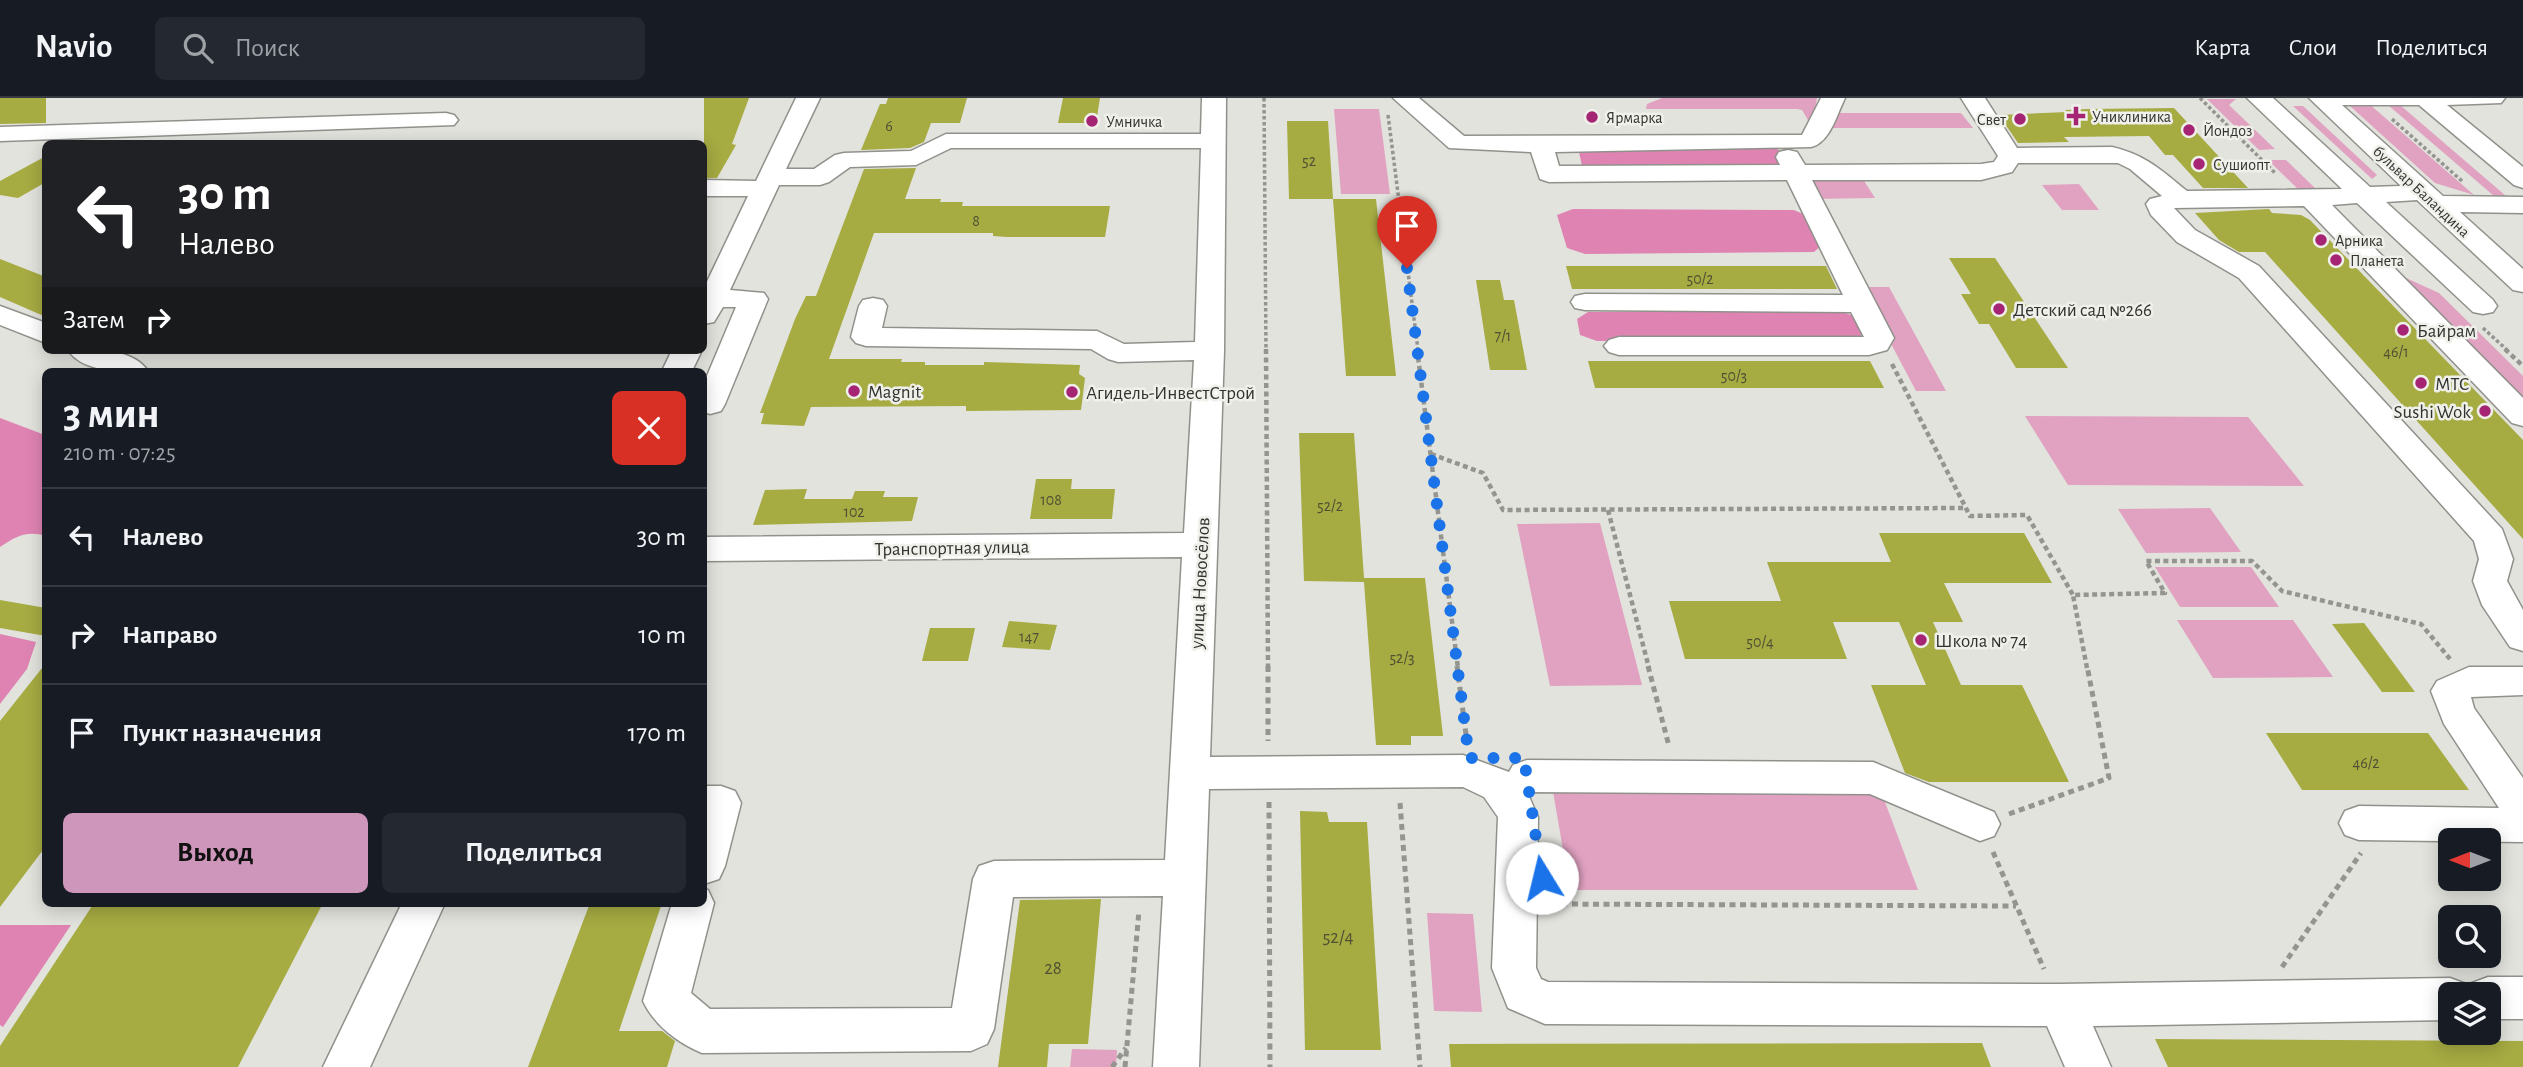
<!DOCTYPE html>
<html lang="ru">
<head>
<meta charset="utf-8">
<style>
	body { margin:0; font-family:"Alegreya Sans",sans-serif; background:#242831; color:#f1f3f6; height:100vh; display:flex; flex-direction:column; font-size:26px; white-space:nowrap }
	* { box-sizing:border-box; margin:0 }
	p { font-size:23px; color:#9ea1a6 }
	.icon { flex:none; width:38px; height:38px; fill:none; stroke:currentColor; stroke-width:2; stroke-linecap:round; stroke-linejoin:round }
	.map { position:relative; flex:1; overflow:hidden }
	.sheet { position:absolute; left:42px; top:270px; width:665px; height:539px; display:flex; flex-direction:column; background:#171b24; border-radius:10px; box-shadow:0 4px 18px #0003 }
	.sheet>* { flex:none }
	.hud { position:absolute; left:42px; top:42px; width:665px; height:214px; border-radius:10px; box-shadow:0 4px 18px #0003; background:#202124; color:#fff; overflow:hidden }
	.needle { width:46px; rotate:270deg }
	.controls { position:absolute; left:2438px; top:730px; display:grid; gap:14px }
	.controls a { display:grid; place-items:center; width:63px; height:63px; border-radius:10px; background:#171b24; box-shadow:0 4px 18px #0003; font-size:35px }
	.pin { position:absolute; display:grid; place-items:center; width:60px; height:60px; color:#fff; margin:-72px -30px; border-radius:50% 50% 50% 0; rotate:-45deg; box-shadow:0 0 7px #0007 }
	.pin .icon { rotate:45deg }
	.me { position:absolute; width:77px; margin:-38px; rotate:351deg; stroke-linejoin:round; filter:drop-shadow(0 0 5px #0008) }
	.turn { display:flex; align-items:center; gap:24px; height:147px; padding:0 21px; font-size:32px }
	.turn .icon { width:91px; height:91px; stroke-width:2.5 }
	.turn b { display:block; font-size:49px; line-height:60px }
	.then { display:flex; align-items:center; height:66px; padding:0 21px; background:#0003; gap:14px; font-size:26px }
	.round { display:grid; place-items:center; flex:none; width:74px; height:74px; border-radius:10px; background:#242831 }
	.overview { display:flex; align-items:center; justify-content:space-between; height:119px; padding:0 21px }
	h1 { font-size:42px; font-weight:700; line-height:52px }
	.cta { display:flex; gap:14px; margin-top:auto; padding:14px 21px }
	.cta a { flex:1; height:80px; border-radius:10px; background:#cf96bc; color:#111; font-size:28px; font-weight:700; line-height:80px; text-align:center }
	.cta a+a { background:#242831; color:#f1f3f6 }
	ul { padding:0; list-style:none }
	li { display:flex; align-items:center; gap:21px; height:98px; padding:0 21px; border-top:2px solid #363941 }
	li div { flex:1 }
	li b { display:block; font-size:26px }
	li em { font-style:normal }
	header { display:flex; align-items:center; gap:42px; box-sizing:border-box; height:98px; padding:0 35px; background:#171b24; border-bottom:2px solid #363941 }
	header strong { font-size:33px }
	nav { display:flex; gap:38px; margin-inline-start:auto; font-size:24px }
	.search { width:490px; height:63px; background:#242831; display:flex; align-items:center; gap:18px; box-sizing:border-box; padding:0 24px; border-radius:10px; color:#9ea1a6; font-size:26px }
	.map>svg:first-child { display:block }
	.green { fill:#e1a2c1 }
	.forest { fill:#df83b3 }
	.building { fill:#a6ab42 }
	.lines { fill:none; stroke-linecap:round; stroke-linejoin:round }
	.minor-casing { stroke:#91918c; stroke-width:3 }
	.path-far2 { stroke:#949490; stroke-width:3.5; stroke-dasharray:3.5 2.5; stroke-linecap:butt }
	.path-far1 { stroke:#949490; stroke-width:4.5; stroke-dasharray:5 3.5; stroke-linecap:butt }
	.path { stroke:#949490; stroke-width:5; stroke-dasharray:6 4.5; stroke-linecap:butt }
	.minor { fill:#fff; fill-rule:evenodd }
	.route { stroke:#1a73e8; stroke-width:12; stroke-dasharray:0 21.6 }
	.poi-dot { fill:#a52474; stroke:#eff0ea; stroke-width:2.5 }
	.labels { text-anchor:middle; stroke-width:5; stroke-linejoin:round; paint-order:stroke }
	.far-poi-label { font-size:16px; fill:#323230; stroke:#eff0ea; text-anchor:start }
	.number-label { font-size:16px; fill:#4f5034 }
	.far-street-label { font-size:16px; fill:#323230; stroke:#eff0ea }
	.poi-label { font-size:19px; fill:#323230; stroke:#eff0ea; text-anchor:start }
	.street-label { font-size:19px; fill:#323230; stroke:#eff0ea }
	.near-number-label { font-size:19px; fill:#4f5034 }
</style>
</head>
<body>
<header>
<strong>Navio</strong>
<div class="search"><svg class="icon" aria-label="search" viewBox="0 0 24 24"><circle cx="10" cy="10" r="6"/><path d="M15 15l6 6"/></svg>Поиск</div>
<nav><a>Карта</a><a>Слои</a><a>Поделиться</a></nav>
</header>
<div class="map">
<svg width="2523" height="969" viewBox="0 0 2523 969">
	<rect width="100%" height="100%" fill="#e2e3dd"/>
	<g class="green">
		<path d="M1662,0H1817L1812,29L1802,12L1797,11H1646L1647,6Z"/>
		<path d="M2207,1H2236L2229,7L2275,51L2259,52Z"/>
		<path d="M2351,5H2368L2474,97L2435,85L2350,8Z"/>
		<path d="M2388,7H2400L2506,98H2494Z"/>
		<path d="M2293,8H2303L2377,77L2372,81Z"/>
		<path d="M1334,11H1379L1390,96H1341Z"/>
		<path d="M1834,15H1961L1973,30H1829Z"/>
		<path d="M2268,62H2286L2316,91L2315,94L2303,96Z"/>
		<path d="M1802,78H1861L1875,100L1814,101Z"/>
		<path d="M2079,86L2099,112H2062L2042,87Z"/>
		<path d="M2404,179L2439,195L2523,278V299Z"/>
		<path d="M1861,189H1889L1946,293H1916Z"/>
		<path d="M2025,318L2248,319L2304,388L2068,387Z"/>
		<path d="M2210,410L2241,454L2146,455L2118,411Z"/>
		<path d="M1600,425L1642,587L1550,588L1517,426Z"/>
		<path d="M2155,469H2251L2279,509H2180Z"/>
		<path d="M2177,522H2293L2333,579L2213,580Z"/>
		<path d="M1552,688L1863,690L1885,704L1918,792H1570Z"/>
		<path d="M1427,815L1473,816L1482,914L1434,913Z"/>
		<path d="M1072,951L1117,952L1116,969H1070Z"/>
	</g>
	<g class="forest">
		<path d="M1769,48L1779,52L1787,69L1593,72L1582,68L1579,54L1589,51Z"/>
		<path d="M1573,111L1794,112L1812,120L1823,146L1814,154L1585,156L1567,150L1557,117Z"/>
		<path d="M1840,213L1859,220L1867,234L1855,241L1597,243L1580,237L1577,221L1588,214Z"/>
		<path d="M0,320L45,337L46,438C27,432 16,438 0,449Z"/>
		<path d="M0,536L36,544L27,571L0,606Z"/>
		<path d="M0,827H71L3,929L0,927Z"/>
	</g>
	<g class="building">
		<path d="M0,0H46V25L0,26Z"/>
		<path d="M704,0H749L732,46L736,47L717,80H704Z"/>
		<path d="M888,0H967L960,25H931L924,44L910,50L861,52L880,6H886Z"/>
		<path d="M1063,0H1100L1096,25H1058Z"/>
		<path d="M2174,10L2248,90H2203L2173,57H2165L2149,38L2064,39L2069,44L2018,45L1999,17L2067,14L2065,12L2088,11Z"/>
		<path d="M1287,23H1328L1333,101H1289Z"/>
		<path d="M46,58V84L18,100L0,97V83Z"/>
		<path d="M916,70L905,101H941L940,104H963L962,108H1110L1105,139H1007L993,138V135H874L829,261H902L901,264H925V267H984V264L1080,267L1079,276L1085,280L1081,312L966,313V308L811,309L804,328L761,326L764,315H760L795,221L806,198H816L864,71Z"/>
		<path d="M1333,101H1376L1396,278H1346Z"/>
		<path d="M2269,111L2272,115L2301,117L2310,122L2523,342V441L2265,154H2239L2219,142L2195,115Z"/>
		<path d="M1949,160H1995L2068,270H2016L1989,226H1979L1961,196H1971Z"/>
		<path d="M0,161L46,179V219L0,199Z"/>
		<path d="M1566,168H1826L1837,191H1572Z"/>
		<path d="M1476,182H1500L1504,202H1514L1527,272H1490Z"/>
		<path d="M1588,263H1870L1884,290H1595Z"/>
		<path d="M1299,335H1354L1364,480H1425L1443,638H1411V647H1376L1364,484L1304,483Z"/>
		<path d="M1036,381H1072L1071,391H1115L1112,421H1030Z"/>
		<path d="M807,391L804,401H852L855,393H885L883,399H918L912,423L753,427L765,392Z"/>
		<path d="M1879,435H2024L2052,485H1944L1963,524H1933L1961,587H2022L2069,684H1929L1905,675L1871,587H1926L1899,524H1833L1847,561H1685L1669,503H1781L1767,464H1891Z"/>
		<path d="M0,502L46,510V538L0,530Z"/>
		<path d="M1009,523L1057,527L1050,552L1002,549Z"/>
		<path d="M2364,525L2415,594H2382L2332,526Z"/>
		<path d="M930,530H975L968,563H922Z"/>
		<path d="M46,565V748L0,809V623Z"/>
		<path d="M2266,635H2428L2469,692H2302Z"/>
		<path d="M1300,713L1327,714L1329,724H1367L1381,952H1305Z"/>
		<path d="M1101,801L1088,946H1049L1047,969H998L1020,802Z"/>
		<path d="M94,805H323L238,969H0V948Z"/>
		<path d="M590,805H662L619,933H662L675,943L667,969H528Z"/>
		<path d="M2155,941L2523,943V969H2168Z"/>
		<path d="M1982,945L1991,969H1451L1449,946Z"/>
	</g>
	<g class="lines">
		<defs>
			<g id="minor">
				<path d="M796,0H820L786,71H814L835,57L844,55L911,53L946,36H1201L1202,0H1226L1224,253L1210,659L1463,657L1509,674L1513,667L1527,662L1873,664L1994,714L2000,726L1994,738L1980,743L1870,696L1527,694L1538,719L1536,870L1541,881L1548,884L2060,886L2450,880L2466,886L2469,893L2472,885L2488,879H2523V921H2488V896H2450V922L2093,928L2111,969H2065L2047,928L1545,926L1508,910L1492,870L1498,719L1484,699L1463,689L1209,691L1199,969H1153L1163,798L1013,799L994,931L987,946L971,953L702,955C678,945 654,927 643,903L672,805H704V790L708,792L714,805L691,895L710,911L952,910L973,781L979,768L994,763L1165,762L1182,459L704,463V439L1184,435L1194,262L1118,264L1108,261L1091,251L866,248L856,245L851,239L859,208L863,202L873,200L883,202L887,208L882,230L1097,233L1124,246L1195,244L1201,50H951L916,67L850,69L829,84L820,87H779L730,192L764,195L768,201L725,306L721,313L710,316L704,314V285L736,209H723L714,224L704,226V190L748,98H704V82L756,83Z"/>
				<path d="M1393,0H1419L1464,38L1802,37L1821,0H1845C1837,16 1830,45 1811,49L1555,54L1559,68L1780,67L1776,59L1779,54L1788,52L1797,54L1805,67L1981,66L1994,64L1998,58L1961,0H1985L2017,50L2112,49C2146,57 2161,72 2187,93L2342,91L2247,0H2273L2370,89L2401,88L2309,0H2505L2501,5L2447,7L2523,69V90L2514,87L2419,7H2342L2443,98L2523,99V115L2460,114L2523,171V194L2513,192L2417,102L2386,104L2493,202L2497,208L2493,214L2483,216L2473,214L2357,105L2332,107L2523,300V328L2512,325L2304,108L2174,110L2195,132L2259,168L2502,431L2513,461L2507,483L2523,512V553L2510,549L2482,507L2473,483L2479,461L2474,443L2239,180L2177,144L2151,117L2146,106L2150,101L2162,98L2130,71L2118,65H2018L2012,74L1981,82H1812L1894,240L1887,252L1869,257H1619L1609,254L1604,248L1609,242L1619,239H1864L1851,214L1585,212L1575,210L1571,204L1575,198L1585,196L1843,197L1787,82L1549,84L1540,81L1531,54L1449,50Z"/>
				<path d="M446,15L454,17L458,22L454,27L0,43V29Z"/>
				<path d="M0,208L46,225V245L0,227Z"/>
				<path d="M68,252C93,252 132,249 148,273C123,273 84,276 68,252Z"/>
				<path d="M672,252H702L692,273H662Z"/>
				<path d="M2469,569H2523V597L2471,599L2474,610L2523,680V744L2359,742L2345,737L2339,725L2345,713L2359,708L2499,710L2444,626L2431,593L2437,583Z"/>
				<path d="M704,688H721L735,693L741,705L725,768L719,781L704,786Z"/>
				<path d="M402,805H445L370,969H323Z"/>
			</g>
		</defs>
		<use href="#minor" class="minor-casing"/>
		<g class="path-far2">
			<path d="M1264,0L1266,252"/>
			<path d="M2200,0L2276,76"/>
			<path d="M1388,17L1418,252"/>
			<path d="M2392,21L2462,83"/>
			<path d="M2483,230L2507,252"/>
		</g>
		<g class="path-far1">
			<path d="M1266,251L1268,570"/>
			<path d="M1417,251L1458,570"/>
			<path d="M2505,251L2523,268"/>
			<path d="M1892,266L1970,418L2027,417L2073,497"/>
			<path d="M1431,356L1483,375L1503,412L1966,410"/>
			<path d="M1608,412L1649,570"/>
			<path d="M2087,570L2073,497L2165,495L2146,463H2252L2282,493L2421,526L2450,561"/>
		</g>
		<g class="path">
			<path d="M1268,568V643"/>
			<path d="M1457,568L1467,644"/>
			<path d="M1648,568L1669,648"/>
			<path d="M1269,704L1270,969"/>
			<path d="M1400,705L1420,969"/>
			<path d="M2009,716L2109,680L2087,568"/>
			<path d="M1993,754L2044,871"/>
			<path d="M1551,806L2016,808"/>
			<path d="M2282,869L2361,755"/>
			<path d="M1112,969L1126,950"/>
			<path d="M1125,969L1139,813"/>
		</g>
		<use href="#minor" class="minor"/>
	</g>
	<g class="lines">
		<path class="route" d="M1407,170L1469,660H1524L1542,780"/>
	</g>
	<g class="poi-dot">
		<path d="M2072.5 7.5h7v7h7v7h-7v7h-7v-7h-7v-7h7z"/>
		<circle cx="1592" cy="19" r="7"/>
		<circle cx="2020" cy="21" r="7"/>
		<circle cx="1092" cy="23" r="7"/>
		<circle cx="2189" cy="32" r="7"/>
		<circle cx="2199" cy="66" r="7"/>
		<circle cx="2321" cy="142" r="7"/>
		<circle cx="2336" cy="162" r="7"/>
		<circle cx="1999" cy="211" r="7"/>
		<circle cx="2403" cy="232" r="7"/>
		<circle cx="2421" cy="285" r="7"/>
		<circle cx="854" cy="293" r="7"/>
		<circle cx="1072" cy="294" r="7"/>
		<circle cx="2485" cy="313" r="7"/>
		<circle cx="1921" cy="542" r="7"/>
	</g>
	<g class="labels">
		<g class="far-poi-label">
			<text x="2092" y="24">Униклиника</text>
			<text x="1606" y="25">Ярмарка</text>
			<text x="2006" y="27" text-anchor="end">Свет</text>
			<text x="1106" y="29">Умничка</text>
			<text x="2203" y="38">Йондоз</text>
			<text x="2213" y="72">Сушиопт</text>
			<text x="2335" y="148">Арника</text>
			<text x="2350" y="168">Планета</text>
		</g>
		<g class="number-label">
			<text x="889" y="33">6</text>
			<text x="1309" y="68">52</text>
			<text x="976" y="128">8</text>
			<text x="1700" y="186">50/2</text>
			<text x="1503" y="243">7/1</text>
			<text x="2396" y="259">46/1</text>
			<text x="1734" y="283">50/3</text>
			<text x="1051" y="407">108</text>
			<text x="1330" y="413">52/2</text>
			<text x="854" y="419">102</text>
			<text x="1029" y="544">147</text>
			<text x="1760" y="549">50/4</text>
			<text x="1402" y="565">52/3</text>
			<text x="2366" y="670">46/2</text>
		</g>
		<g class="far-street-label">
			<text transform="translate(2422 93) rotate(43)" y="6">бульвар Баландина</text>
		</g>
		<g class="poi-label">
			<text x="2013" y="218">Детский сад №266</text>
			<text x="2417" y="239">Байрам</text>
			<text x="2435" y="292">МТС</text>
			<text x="868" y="300">Magnit</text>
			<text x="1086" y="301">Агидель-ИнвестСтрой</text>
			<text x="2471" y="320" text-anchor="end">Sushi Wok</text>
			<text x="1935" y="549">Школа № 74</text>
		</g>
		<g class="street-label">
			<text transform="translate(952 449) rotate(-1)" y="7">Транспортная улица</text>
			<text transform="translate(1199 485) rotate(-87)" y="7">улица Новосёлов</text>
		</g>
		<g class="near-number-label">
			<text x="1338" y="845">52/4</text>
			<text x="1053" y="876">28</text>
		</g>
	</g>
</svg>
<div class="controls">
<a><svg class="needle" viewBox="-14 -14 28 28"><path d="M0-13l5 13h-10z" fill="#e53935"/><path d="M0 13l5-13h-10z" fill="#9ea1a6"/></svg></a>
<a><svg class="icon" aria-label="search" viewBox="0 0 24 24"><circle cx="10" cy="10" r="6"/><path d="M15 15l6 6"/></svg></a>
<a><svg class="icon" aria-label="layers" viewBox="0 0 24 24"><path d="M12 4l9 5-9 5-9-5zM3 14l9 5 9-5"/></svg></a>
</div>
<div class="pin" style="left:1407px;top:170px;background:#d93025"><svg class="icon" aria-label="arrive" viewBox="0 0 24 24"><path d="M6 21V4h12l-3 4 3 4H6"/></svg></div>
<svg class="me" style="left:1542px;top:780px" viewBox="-20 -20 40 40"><circle r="19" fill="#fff"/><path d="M0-13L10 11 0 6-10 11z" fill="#1a73e8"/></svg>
<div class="hud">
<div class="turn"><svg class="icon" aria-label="left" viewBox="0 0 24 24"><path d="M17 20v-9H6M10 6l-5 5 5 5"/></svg><div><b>30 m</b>Налево</div></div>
<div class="then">Затем<svg class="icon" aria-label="right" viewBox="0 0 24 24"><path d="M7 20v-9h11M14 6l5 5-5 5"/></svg></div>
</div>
<section class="sheet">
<div class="overview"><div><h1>3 мин</h1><p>210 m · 07:25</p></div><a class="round" style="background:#d93025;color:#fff"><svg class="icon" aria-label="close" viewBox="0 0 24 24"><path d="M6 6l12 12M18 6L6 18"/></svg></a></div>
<ul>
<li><svg class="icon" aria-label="left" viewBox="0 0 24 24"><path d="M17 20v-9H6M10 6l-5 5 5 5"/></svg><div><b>Налево</b></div><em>30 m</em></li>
<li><svg class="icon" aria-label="right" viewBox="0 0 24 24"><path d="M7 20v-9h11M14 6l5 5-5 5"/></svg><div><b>Направо</b></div><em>10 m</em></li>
<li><svg class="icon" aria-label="arrive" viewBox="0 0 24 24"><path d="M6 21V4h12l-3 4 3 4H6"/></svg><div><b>Пункт назначения</b></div><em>170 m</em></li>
</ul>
<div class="cta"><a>Выход</a><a>Поделиться</a></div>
</section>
</div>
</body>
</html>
